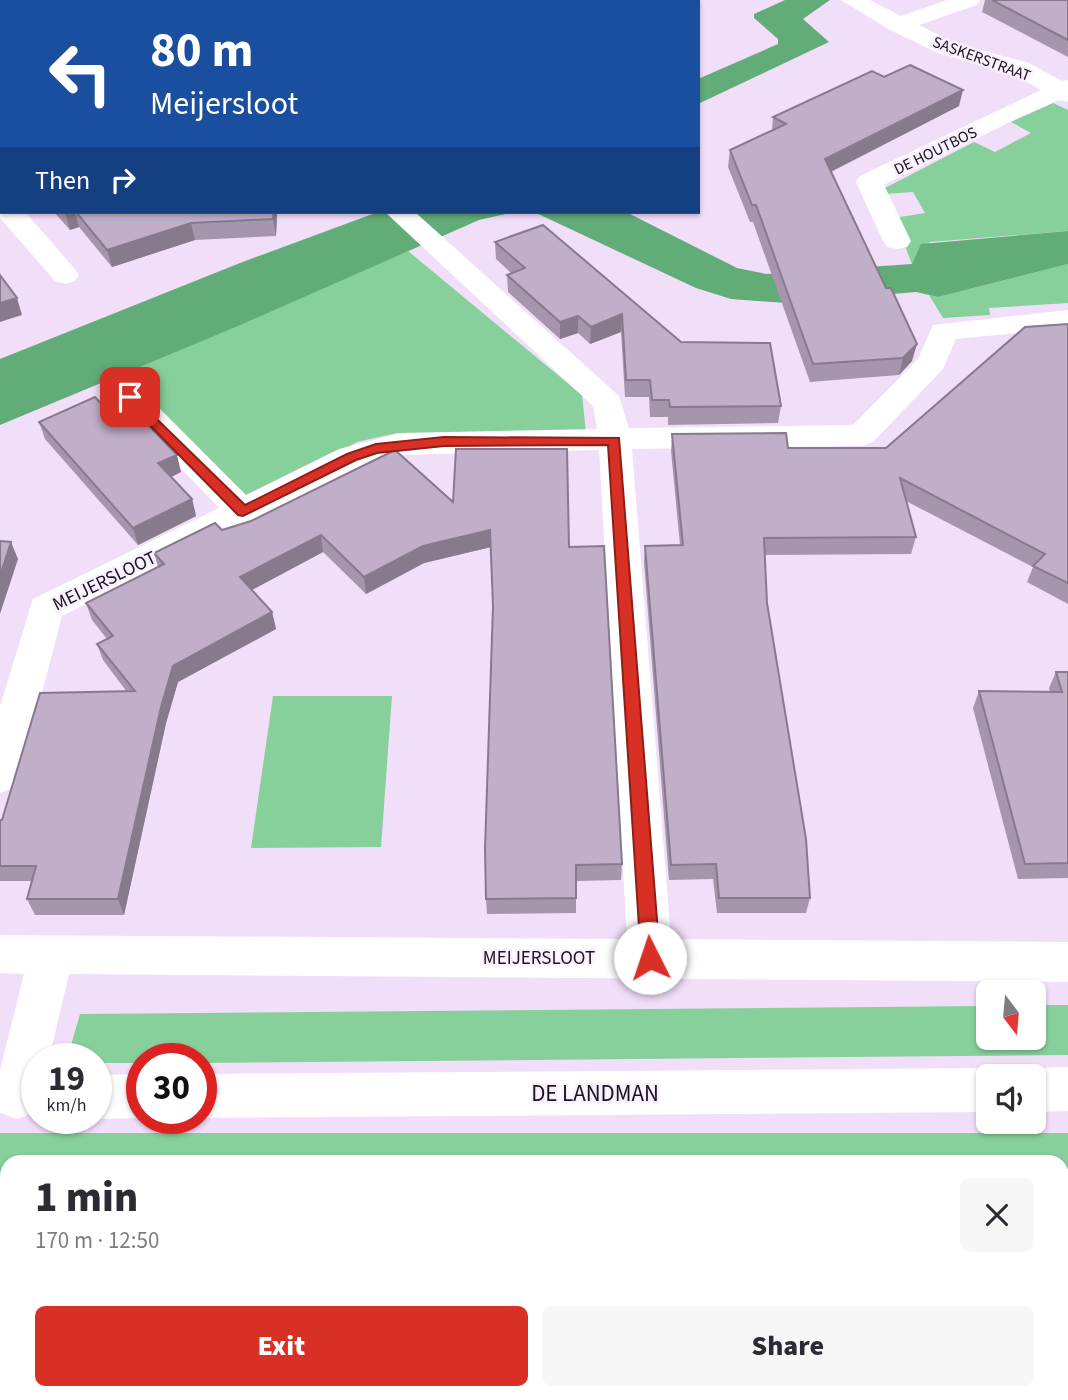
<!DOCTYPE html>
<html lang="en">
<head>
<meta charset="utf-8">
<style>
	body { margin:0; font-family:"Source Sans 3",sans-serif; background:#f7f7f7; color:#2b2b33; height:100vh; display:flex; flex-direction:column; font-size:26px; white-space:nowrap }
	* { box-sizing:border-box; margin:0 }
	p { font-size:23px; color:#7c7c81 }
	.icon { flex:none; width:38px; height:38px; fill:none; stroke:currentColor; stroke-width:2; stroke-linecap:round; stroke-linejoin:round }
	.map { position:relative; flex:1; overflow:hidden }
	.details { position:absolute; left:0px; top:1155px; width:1069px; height:245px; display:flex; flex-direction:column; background:#fff; border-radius:21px 21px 0 0; box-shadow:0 2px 5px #0004 }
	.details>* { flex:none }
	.hud { position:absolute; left:0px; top:0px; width:700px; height:214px; box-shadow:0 2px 5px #0004; background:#1a4fa0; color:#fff; overflow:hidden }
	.needle { width:46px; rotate:164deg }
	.fabs { position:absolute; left:976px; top:980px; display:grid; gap:14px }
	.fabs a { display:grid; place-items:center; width:70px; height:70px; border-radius:10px; background:#fff; box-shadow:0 2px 5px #0004; font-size:35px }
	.speed { position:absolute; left:21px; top:1043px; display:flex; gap:14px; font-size:35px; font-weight:700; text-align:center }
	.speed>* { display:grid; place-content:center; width:91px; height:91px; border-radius:50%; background:#fff; box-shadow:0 2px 5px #0004; line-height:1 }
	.speed small { font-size:18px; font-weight:400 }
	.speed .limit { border:10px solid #d22; background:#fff; color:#111 }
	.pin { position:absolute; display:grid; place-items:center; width:60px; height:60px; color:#fff; margin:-30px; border-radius:14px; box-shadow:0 4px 10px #0006 }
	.me { position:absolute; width:77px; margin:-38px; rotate:356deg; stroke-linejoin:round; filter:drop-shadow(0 0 5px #0008) }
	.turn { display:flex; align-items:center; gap:24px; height:147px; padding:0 35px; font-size:32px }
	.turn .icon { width:91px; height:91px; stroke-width:2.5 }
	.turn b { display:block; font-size:49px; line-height:60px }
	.then { display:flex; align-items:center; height:66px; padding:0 35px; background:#0003; gap:14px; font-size:26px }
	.round { display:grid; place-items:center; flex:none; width:74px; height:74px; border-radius:10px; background:#f7f7f7 }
	.summary { display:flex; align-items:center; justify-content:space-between; height:119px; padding:0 35px }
	h1 { font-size:42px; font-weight:800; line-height:52px }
	.primary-button { display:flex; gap:14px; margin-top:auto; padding:14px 35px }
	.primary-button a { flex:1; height:80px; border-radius:10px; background:#d93025; color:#fff; font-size:28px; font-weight:800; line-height:80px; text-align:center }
	.primary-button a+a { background:#f7f7f7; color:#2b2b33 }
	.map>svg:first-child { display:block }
	.green { fill:#88d09b }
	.water { fill:#62ac77 }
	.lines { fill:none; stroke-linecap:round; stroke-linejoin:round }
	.minor { fill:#fff; fill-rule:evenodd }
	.wall { fill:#a696ad }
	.shaded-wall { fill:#877a8d }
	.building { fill:#c1afc9; stroke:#877a8d; stroke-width:2 }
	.route { fill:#d93025; stroke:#8d1f18; stroke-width:2 }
	.labels { text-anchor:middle; stroke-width:5; stroke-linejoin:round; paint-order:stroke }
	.far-street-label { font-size:16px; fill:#1b141d; stroke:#faefff }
	.street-label { font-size:19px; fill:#1b141d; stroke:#faefff }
	.near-street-label { font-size:23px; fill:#1b141d; stroke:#faefff }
</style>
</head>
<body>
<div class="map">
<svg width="1068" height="1400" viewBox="0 0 1068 1400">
	<rect width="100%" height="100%" fill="#f1def9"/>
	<g class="green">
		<path d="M1053,103L1068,110V231L930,242L912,264L894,218L925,213L913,192L884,194L885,188L974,142L995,152L1031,133L1011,122Z"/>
		<path d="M408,251L582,395L586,432L397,433L357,442L249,499L124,373Z"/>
		<path d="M1068,264V303L989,308L990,315L943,318L929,295L938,297Z"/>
		<path d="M273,696H392L381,847L251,848Z"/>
		<path d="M1034,1005H1068V1055L201,1063V1059H142V1063H96V1059H67L80,1014L989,1006V1038H1034Z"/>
		<path d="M0,1133H1068V1264H1062V1162H7V1276H0Z"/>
	</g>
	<g class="water">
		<path d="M785,0H830L803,19L829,42L698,104V79L778,44V39L754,18V14Z"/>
		<path d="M378,212H515L479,220L238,326L0,425V359L240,263Z"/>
		<path d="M534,212H626L737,268L766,274L912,264L921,244L1068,231V264L938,297L916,292L786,303L731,299L696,288Z"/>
	</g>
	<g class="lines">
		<g class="minor">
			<path d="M841,0H870L901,16L947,0H980L977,5L919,25L954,43L1029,63L1062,81L1068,80V102L1059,100L1020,117L884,185L911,241L907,247L897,249L887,247L883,241L856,182L860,176L1041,90L1011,73L938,53L890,30Z"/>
			<path d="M0,206L2,212H25L75,269L79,275L75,281L65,284L55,281L0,218Z"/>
			<path d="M385,212H415L619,396L629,428L853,425L918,359L933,325L1068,310V328L956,339L943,369L873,442L862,446L632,449L671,939L1068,942V982L69,974L49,1059H37V1106L34,1113L17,1119L0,1113V1070L24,974L0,973V935L627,939L599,450L401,455L362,465L62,616L20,777L14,788L0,793V706L33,599L219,508L119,404L114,397L119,390L130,387L141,390L246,495L339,449L401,433L597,429L593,406Z"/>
			<path d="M1068,1067V1111L1034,1112V1076L1017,1074L1034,1068Z"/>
			<path d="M989,1068L1007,1076H989V1112L201,1118V1074Z"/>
			<path d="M142,1074V1118L96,1119L93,1118H96V1075Z"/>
		</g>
	</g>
	<g class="wall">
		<path d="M0,0H686L680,2H2V195L0,196Z"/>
		<path d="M985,0H1068V57L982,12Z"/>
		<path d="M884,77L959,106L831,172L912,361L899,375L810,382L753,222H750L728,167L730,150L772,131L773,117Z"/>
		<path d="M54,212H328L277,214L276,236L195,240L112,267L79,227L70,230Z"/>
		<path d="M495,242L681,342L781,406L778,423L668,425V417H650L649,397H625L621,332L590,344L578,333L560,339L508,292L507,275L511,273L496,259Z"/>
		<path d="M1068,324V604L1027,582L1033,567L906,501L916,537L911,554L765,555L767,603L810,898L806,913H717L713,879L669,880L644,562L645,546L680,545L671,451L672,434L788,448H886Z"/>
		<path d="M106,409L181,472L171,477L192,499L196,516L138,545L45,439L39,422Z"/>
		<path d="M453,502L569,547L622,864L621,880L576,881V913L487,914L486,899L493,608L491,547L424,563L366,594L323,552L252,590L272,612L276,629L178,682L166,723L124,915H35L27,899L32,881H0V820H2L127,692L103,660L97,644L107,639L92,620L86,603L158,567L154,553L222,530Z"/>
		<path d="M1056,672H1068V878L1018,879L973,708L979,691L1050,692L1049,688Z"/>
	</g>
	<g class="shaded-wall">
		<path d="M635,0H686L680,2H629Z"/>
		<path d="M963,90L959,106L822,176L825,159Z"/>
		<path d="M69,212H75L79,227L70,230L65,213Z"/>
		<path d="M274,212H277V214L276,236L273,219Z"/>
		<path d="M191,223L195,240L112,267L107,250Z"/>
		<path d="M17,298L22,315L0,322V303Z"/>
		<path d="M622,314L621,332L590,344L591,327Z"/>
		<path d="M578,316V333L560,339V322Z"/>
		<path d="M917,344L912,361L899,375L903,358Z"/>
		<path d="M177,455L181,472L163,481L158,463Z"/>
		<path d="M192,499L196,516L138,545L133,528Z"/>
		<path d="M490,530L491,547L424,563L366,594L364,577L423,546Z"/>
		<path d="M321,535L323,552L244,594L240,577Z"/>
		<path d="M11,542L18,559L0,614V576Z"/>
		<path d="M272,612L276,629L178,682L166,723L124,915L118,899L161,707L173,666Z"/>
	</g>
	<g class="building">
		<path d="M0,0H635L629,2H2V178H0Z"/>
		<path d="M992,0H1068V40Z"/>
		<path d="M910,65L963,90L825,159L886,288H891L917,344L903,358L813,364L756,205H752L730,150L786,124L773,117L872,71L884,77Z"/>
		<path d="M76,212H274L273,219L191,223L107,250Z"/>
		<path d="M543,225L681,342L770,343L781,406L670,407L669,400H652L650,380H626L622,314L591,327L578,316L560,322L507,275L525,268L495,242Z"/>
		<path d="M0,275L17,298L0,303Z"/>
		<path d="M1068,324V583L1033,566L1045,554L900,478L916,537L764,538L767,603L806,839L810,898H719L716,864L671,865L645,546L683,545L672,434L786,433L788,448H886L1025,327Z"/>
		<path d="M95,397L106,409L125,401L177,455L158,463L192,499L133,528L39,422Z"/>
		<path d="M456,449H567L569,547L604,546L622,864L576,865V898L486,899L485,849L493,606L490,530L423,546L364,577L321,535L240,577L272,612L173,666L161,707L118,899H27L36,866H0V820H2L40,693L135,691L97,644L113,636L86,603L164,564L154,553L215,523L222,530L251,521L395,450L453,502Z"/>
		<path d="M0,541L11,542L0,576Z"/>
		<path d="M1056,672H1068V863L1025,864L979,691L1062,692Z"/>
	</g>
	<path class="route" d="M130,393L245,505L347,454L376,444L444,437L619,438L660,958L657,963L650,966L644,963L641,958L608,445L444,446L377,453L356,460L243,516L238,515L125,400L123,397Z"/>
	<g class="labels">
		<g class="far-street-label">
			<text transform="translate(982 58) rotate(20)" y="6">SASKERSTRAAT</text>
			<text transform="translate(935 150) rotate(-26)" y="6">DE HOUTBOS</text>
		</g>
		<g class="street-label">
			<text transform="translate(104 580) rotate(-26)" y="7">MEIJERSLOOT</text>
			<text x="539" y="964">MEIJERSLOOT</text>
		</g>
		<g class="near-street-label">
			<text x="595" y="1101">DE LANDMAN</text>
		</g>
	</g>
</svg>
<div class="fabs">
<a><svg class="needle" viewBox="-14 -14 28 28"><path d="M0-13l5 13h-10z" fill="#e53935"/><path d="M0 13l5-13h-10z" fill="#7c7c81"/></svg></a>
<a><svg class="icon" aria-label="sound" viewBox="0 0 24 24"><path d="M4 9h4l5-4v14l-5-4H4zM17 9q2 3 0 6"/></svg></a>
</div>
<div class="speed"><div>19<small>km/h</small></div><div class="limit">30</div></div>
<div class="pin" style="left:130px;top:397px;background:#d93025"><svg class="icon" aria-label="arrive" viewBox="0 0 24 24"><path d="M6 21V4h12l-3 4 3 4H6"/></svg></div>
<svg class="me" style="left:650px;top:958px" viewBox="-20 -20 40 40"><circle r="19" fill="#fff"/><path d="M0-13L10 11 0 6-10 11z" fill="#d93025"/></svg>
<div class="hud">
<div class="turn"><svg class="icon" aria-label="left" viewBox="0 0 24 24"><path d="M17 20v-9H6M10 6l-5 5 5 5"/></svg><div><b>80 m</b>Meijersloot</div></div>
<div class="then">Then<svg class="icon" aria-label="right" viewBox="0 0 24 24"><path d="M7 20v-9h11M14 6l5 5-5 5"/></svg></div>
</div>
<section class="details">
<div class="summary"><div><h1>1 min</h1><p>170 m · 12:50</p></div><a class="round"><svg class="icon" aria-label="close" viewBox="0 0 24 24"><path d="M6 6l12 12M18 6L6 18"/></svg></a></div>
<div class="primary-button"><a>Exit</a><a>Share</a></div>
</section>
</div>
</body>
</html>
